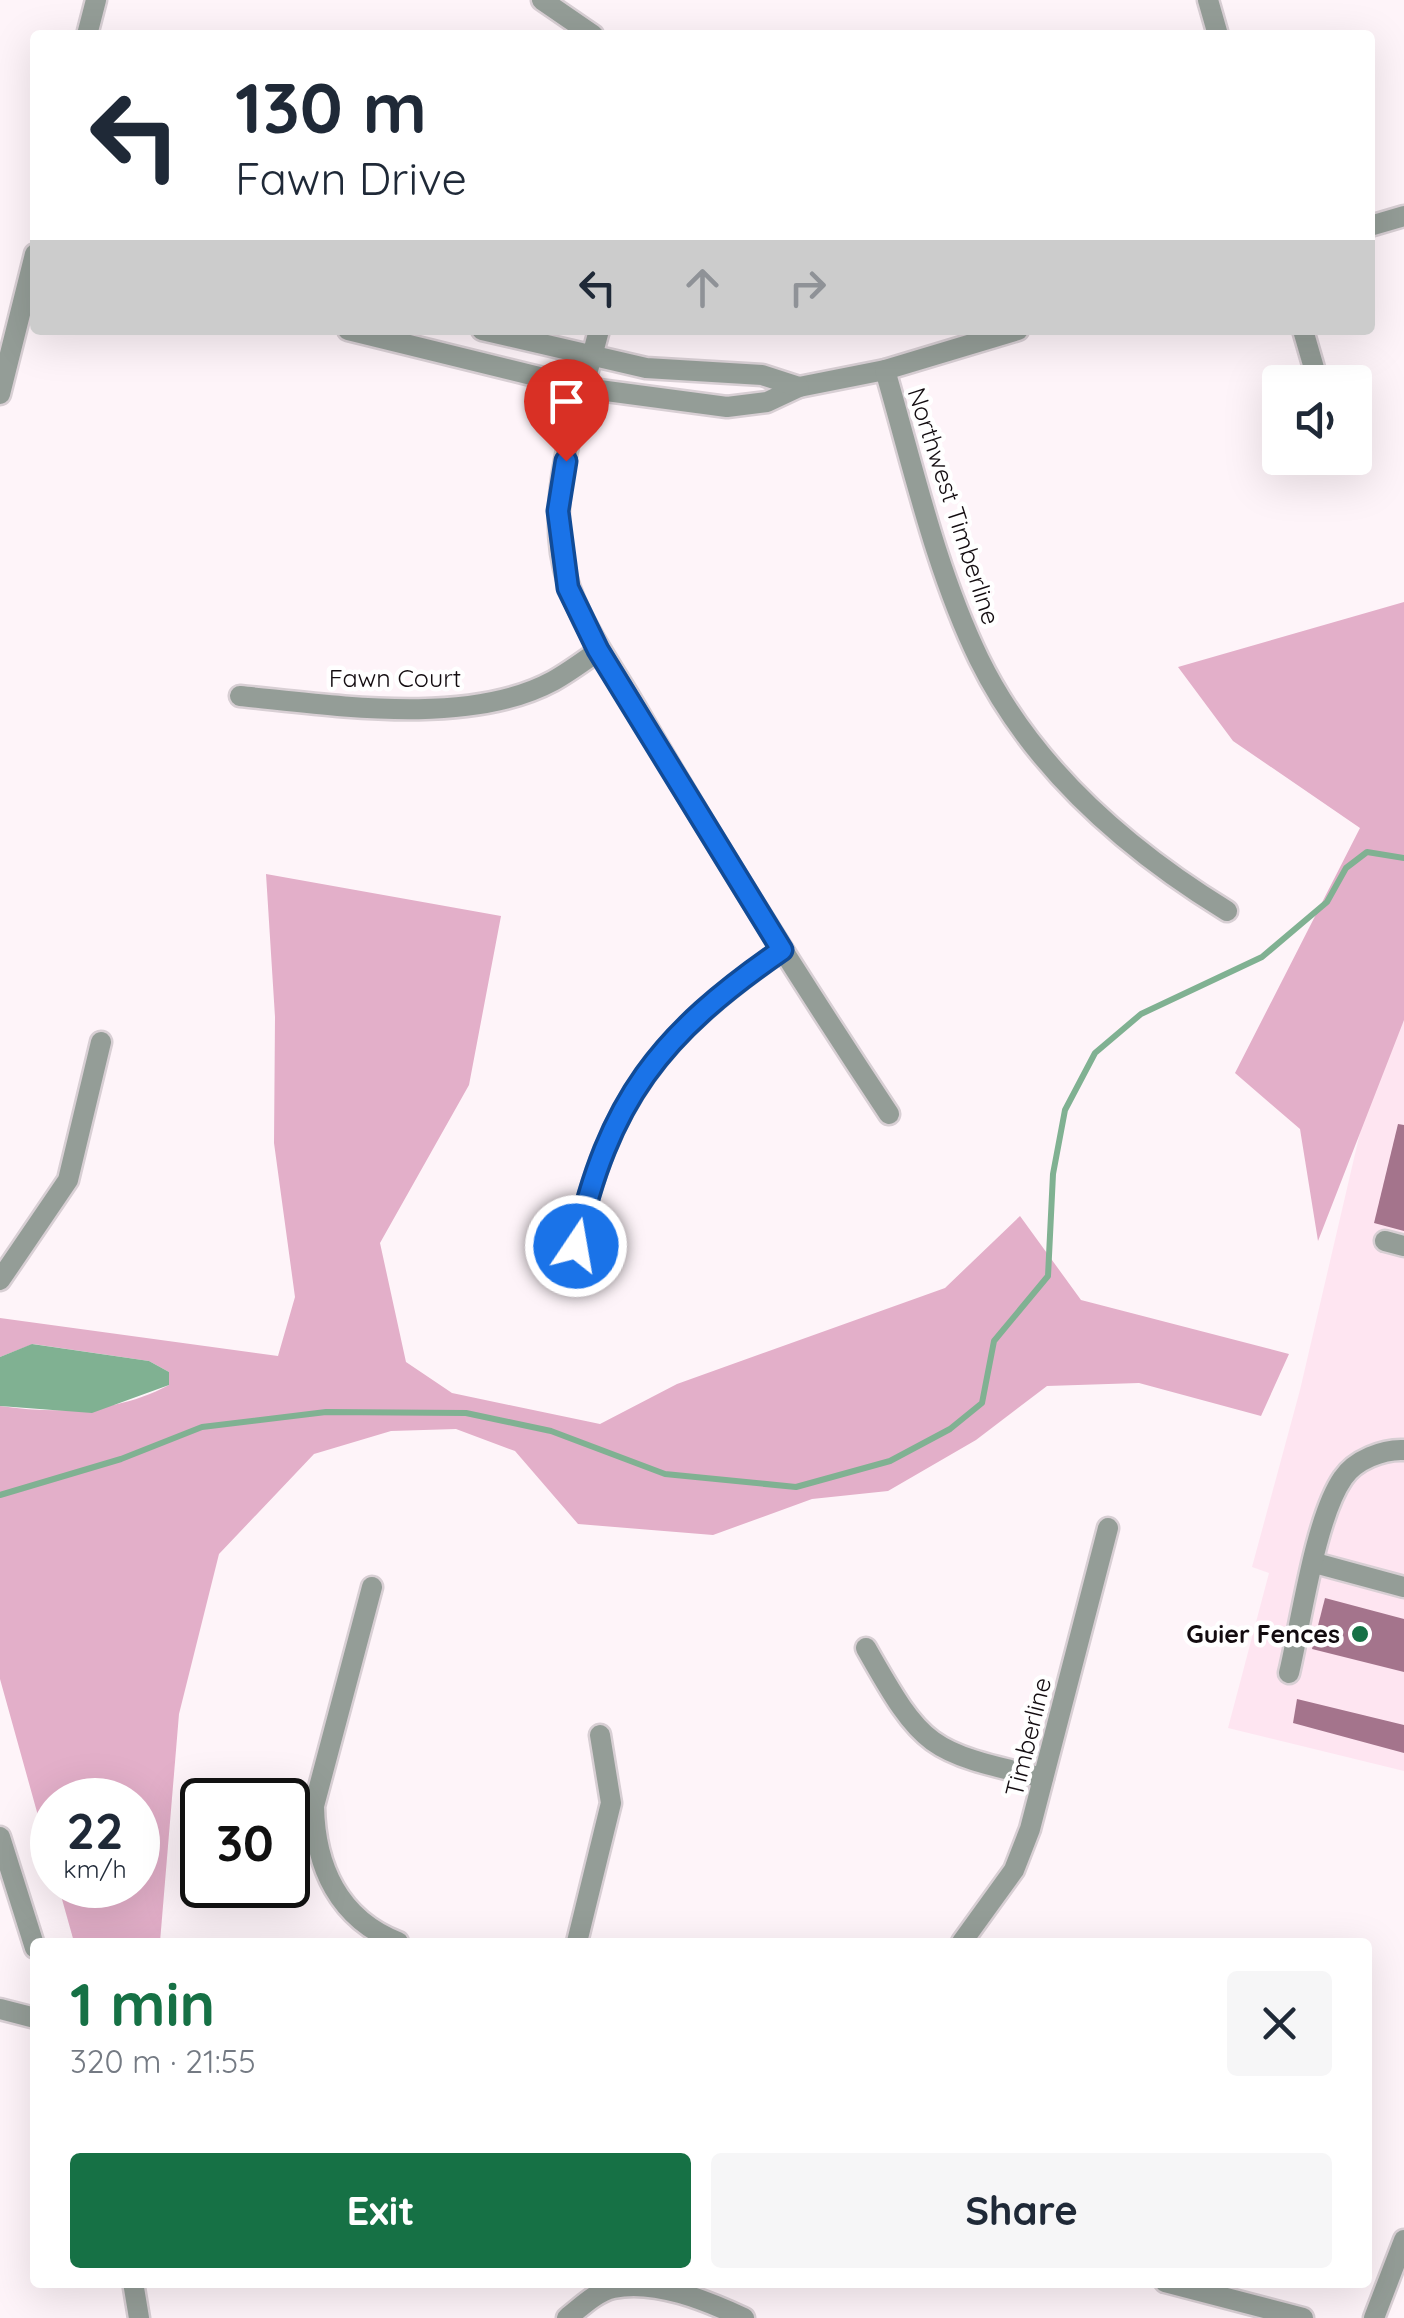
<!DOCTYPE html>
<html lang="en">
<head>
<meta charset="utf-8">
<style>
	body { margin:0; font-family:Quicksand,sans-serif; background:#f6f6f7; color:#1f2937; height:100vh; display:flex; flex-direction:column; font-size:38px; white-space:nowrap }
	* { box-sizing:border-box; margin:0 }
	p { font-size:32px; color:#747a83 }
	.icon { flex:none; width:55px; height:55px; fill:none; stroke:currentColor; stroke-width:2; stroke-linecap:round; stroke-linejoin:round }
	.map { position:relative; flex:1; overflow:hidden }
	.panel { position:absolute; left:30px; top:1938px; width:1342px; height:350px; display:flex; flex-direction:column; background:#fff; border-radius:10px; box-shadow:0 10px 40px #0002 }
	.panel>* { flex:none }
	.banner { position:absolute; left:30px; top:30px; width:1345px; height:305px; border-radius:10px; box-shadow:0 10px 40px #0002; background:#fff; color:#1f2937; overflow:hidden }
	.tools { position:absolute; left:1262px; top:365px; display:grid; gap:20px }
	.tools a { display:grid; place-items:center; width:110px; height:110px; border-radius:10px; background:#fff; box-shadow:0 10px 40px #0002; font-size:50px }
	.speed { position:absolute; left:30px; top:1778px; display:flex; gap:20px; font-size:50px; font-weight:700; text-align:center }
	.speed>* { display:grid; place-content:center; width:130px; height:130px; border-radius:50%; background:#fff; box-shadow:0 10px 40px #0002; line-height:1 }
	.speed small { font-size:25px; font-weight:400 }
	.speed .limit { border:5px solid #111; border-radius:15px; background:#fff; color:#111 }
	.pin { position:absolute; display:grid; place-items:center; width:85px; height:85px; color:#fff; margin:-102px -42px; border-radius:50% 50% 50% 0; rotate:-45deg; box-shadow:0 0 10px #0007 }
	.pin .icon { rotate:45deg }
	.me { position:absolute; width:110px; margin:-55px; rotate:12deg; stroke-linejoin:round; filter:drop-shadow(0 0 8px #0008) }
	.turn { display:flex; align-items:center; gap:35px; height:210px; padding:0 40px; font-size:45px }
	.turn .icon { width:130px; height:130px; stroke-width:2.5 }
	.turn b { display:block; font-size:70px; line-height:85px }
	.lanes { display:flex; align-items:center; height:95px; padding:0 40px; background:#0003; justify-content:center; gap:50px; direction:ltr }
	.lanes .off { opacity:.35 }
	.round { display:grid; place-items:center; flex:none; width:105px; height:105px; border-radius:10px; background:#f6f6f7 }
	.overview { display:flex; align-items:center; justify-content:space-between; height:170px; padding:0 40px }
	h1 { font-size:60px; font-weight:700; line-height:75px; color:#167145 }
	.action { display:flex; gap:20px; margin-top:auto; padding:20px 40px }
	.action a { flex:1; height:115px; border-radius:10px; background:#167145; color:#fff; font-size:40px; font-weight:700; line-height:115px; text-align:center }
	.action a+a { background:#f6f6f7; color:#1f2937 }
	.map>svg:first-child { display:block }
	.built { fill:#fee5f1 }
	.forest { fill:#e3afc9 }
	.water { fill:#80b192 }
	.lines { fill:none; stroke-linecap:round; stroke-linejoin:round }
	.stream { stroke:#80b192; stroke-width:6 }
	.building { fill:#a4748c }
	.minor-casing { stroke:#d8cfd4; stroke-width:25 }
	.minor { stroke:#949d97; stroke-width:20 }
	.route-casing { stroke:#114b97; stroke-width:25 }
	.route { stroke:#1a73e8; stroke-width:18 }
	.poi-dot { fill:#167145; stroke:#fff; stroke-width:4 }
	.labels { text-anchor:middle; stroke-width:9; stroke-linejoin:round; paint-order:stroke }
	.street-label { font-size:25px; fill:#130c10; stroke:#fff }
	.poi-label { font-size:25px; font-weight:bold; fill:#130c10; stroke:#fff; text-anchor:end }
</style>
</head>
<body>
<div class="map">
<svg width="1404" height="2318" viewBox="0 0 1404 2318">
	<rect width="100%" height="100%" fill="#fef4f9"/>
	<path class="built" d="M1404,944V1771L1228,1728L1269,1573L1252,1567L1300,1390Z"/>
	<g class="forest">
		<path d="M1404,602V1020L1318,1241L1300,1129L1235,1073L1360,828L1233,741L1178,667Z"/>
		<path d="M266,874L501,916L469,1085L380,1243L406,1362L452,1393L600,1424L677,1384L945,1288L1020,1216L1081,1300L1289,1354L1261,1416L1139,1383L1047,1386L976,1440L888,1491L812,1499L713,1535L578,1524L515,1451L456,1429L391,1431L314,1454L219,1554L179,1714L160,1942H74L58,1885H138V1800H52V1866L0,1679V1406C56,1414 117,1413 169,1385V1372L149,1361L33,1344L0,1357V1318L278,1356L295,1297L274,1143L275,1017Z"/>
	</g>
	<path class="water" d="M32,1344L149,1361L169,1372V1385L92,1413L0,1406V1357Z"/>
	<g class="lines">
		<path class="stream" d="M0,1495L121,1459L202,1427L326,1412L466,1413L551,1431L665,1474L796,1487L890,1461L950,1429L982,1403L994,1341L1048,1276L1053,1174L1065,1110L1095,1053L1141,1014L1262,957L1327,902L1346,868L1367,852L1404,858"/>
	</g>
	<g class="building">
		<path d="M1398,1124L1404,1125V1231L1374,1223Z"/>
		<path d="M1325,1598L1404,1619V1672L1312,1649Z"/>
		<path d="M1297,1699L1404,1725V1753L1293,1723Z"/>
	</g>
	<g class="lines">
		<defs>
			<g id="minor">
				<path d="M542,0L593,35"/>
				<path d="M1208,0L1218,35"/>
				<path d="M87,35L96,0"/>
				<path d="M1370,226L1404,216"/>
				<path d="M348,330L584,388L727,407L767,402L799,387L885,370L1018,330"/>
				<path d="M482,330L646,368L762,375L799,387"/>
				<path d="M599,330C581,401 550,479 561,553C570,613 607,657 636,708C716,846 801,981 889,1114"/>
				<path d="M1303,330L1318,382"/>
				<path d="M885,370C913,466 935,568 979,659C1032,767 1126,849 1227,911"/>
				<path d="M0,394L35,254"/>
				<path d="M240,696C332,705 468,727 553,681C569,672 584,661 598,651"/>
				<path d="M1385,1241L1404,1246"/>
				<path d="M576,1246C608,1100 660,1035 782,950"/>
				<path d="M0,1280L68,1180L101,1042"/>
				<path d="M1315,1563L1404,1587"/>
				<path d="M372,1587L314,1806C315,1867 339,1919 398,1942"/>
				<path d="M866,1648C924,1751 929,1751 1043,1778"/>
				<path d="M1289,1673C1301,1623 1315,1518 1343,1478C1355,1460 1383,1449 1404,1450"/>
				<path d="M0,1837L35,1948"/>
				<path d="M577,1942L611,1803L600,1735"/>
				<path d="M962,1942L1014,1870L1030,1829L1108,1528"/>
				<path d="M0,2009L35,2018"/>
				<path d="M133,2282L139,2318"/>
				<path d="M1165,2282L1303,2318"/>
				<path d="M567,2318C581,2307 596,2292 613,2288C655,2279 707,2301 744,2318"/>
				<path d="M1374,2318L1404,2240"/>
			</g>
		</defs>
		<use href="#minor" class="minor-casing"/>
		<use href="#minor" class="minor"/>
	</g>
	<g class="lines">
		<defs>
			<path id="route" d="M566,461L558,511L568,588L598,650L782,950C660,1034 608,1100 576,1246"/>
		</defs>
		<use href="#route" class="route-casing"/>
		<use href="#route" class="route"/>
	</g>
	<circle class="poi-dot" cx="1360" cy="1634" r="10"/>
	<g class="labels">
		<g class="street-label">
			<text transform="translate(954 506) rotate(72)" y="9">Northwest Timberline</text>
			<text x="395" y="687">Fawn Court</text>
			<text transform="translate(1028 1737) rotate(-76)" y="9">Timberline</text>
		</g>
		<g class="poi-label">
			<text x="1340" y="1643">Guier Fences</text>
		</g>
	</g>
</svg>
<div class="tools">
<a><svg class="icon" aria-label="sound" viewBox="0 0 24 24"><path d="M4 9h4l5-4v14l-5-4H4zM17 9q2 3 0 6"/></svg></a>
</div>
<div class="speed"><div>22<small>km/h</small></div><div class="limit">30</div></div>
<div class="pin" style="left:566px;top:461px;background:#d93025"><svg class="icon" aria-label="arrive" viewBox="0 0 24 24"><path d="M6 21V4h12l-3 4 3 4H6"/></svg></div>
<svg class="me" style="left:576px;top:1246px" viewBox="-20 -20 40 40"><circle r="17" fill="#1a73e8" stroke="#fff" stroke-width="3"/><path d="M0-11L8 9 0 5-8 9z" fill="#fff"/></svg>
<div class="banner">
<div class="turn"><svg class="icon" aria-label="left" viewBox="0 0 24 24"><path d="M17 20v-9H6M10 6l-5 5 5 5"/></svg><div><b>130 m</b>Fawn Drive</div></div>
<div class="lanes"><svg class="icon" aria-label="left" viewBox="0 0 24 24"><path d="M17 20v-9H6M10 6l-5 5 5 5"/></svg><svg class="icon off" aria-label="ahead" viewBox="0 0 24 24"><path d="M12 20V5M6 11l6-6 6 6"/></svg><svg class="icon off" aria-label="right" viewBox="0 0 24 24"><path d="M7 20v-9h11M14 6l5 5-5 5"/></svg></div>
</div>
<section class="panel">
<div class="overview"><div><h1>1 min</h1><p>320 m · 21:55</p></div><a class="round"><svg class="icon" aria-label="close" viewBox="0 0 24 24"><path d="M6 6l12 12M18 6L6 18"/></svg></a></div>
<div class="action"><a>Exit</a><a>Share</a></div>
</section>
</div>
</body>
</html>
